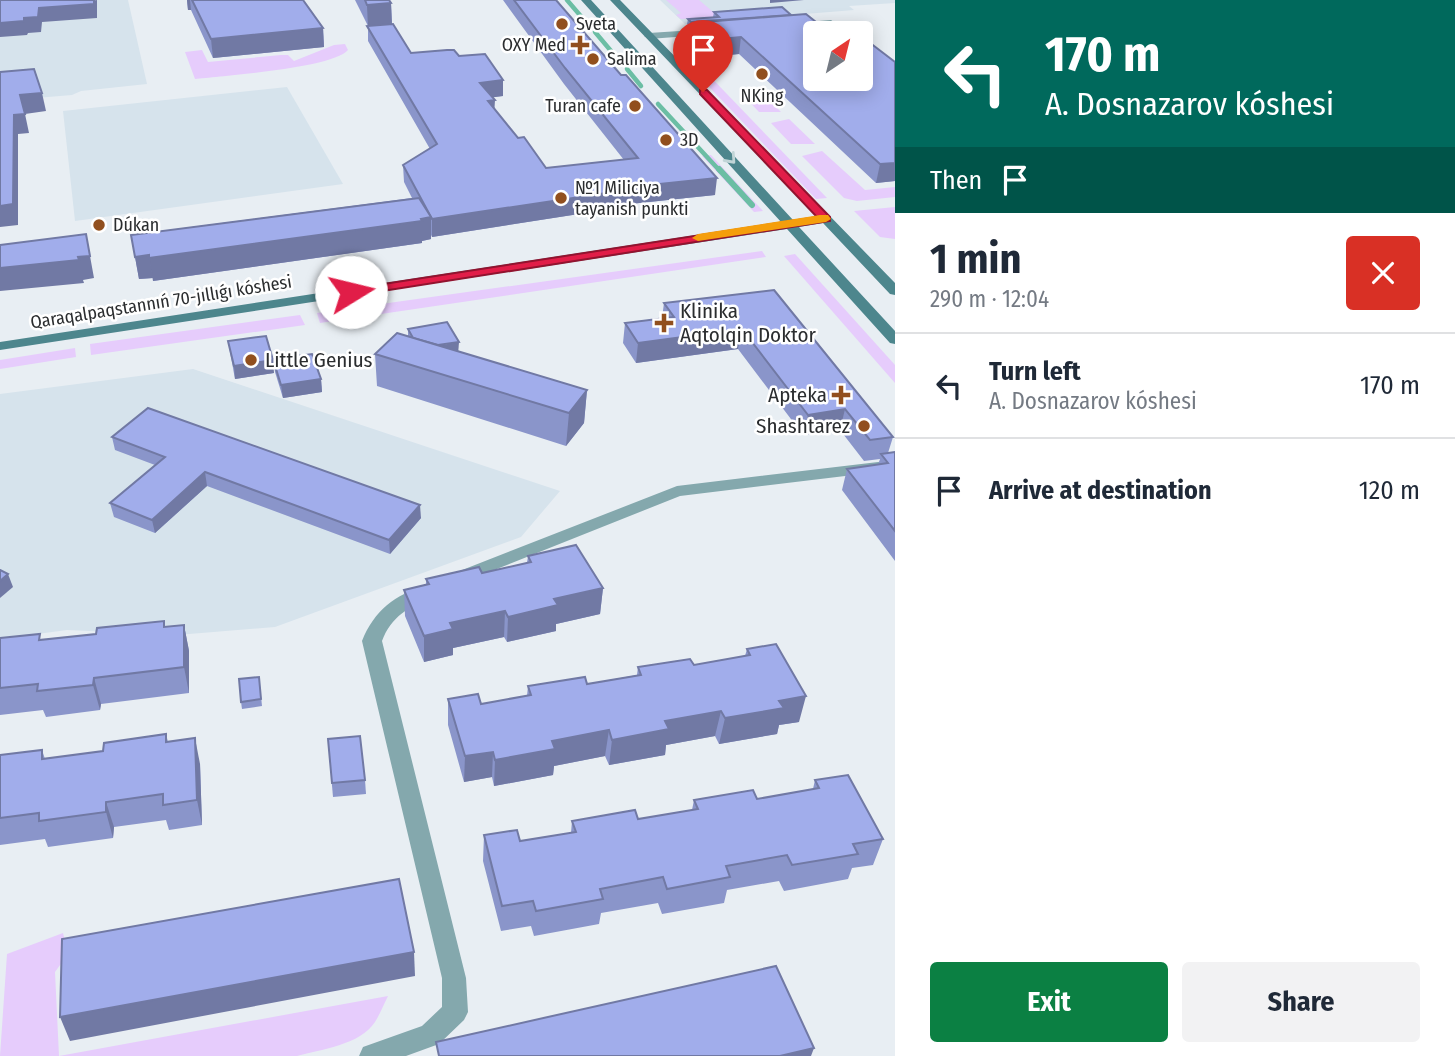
<!DOCTYPE html>
<html lang="en">
<head>
<meta charset="utf-8">
<style>
	body { margin:0; font-family:"Fira Sans Condensed",sans-serif; background:#f2f2f3; color:#1f2937; height:100vh; display:flex; flex-direction:column; font-size:26px; white-space:nowrap }
	* { box-sizing:border-box; margin:0 }
	p { font-size:23px; color:#747a83 }
	.icon { flex:none; width:38px; height:38px; fill:none; stroke:currentColor; stroke-width:2; stroke-linecap:round; stroke-linejoin:round }
	.map { position:relative; flex:1; overflow:hidden }
	.panel { display:flex; flex-direction:column; background:#fff; width:560px }
	.panel>* { flex:none }
	.top-card { background:#00695c; color:#fff; overflow:hidden }
	.needle { width:46px; rotate:35deg }
	.fabs { position:absolute; left:803px; top:21px; display:grid; gap:14px }
	.fabs a { display:grid; place-items:center; width:70px; height:70px; border-radius:7px; background:#fff; box-shadow:0 4px 18px #0003; font-size:35px }
	.pin { position:absolute; display:grid; place-items:center; width:60px; height:60px; color:#fff; margin:-72px -30px; border-radius:50% 50% 50% 0; rotate:-45deg; box-shadow:0 0 7px #0007 }
	.pin .icon { rotate:45deg }
	.me { position:absolute; width:77px; margin:-38px; rotate:81deg; stroke-linejoin:round; filter:drop-shadow(0 0 5px #0008) }
	.turn { display:flex; align-items:center; gap:24px; height:147px; padding:0 35px; font-size:32px }
	.turn .icon { width:91px; height:91px; stroke-width:2.5 }
	.turn b { display:block; font-size:49px; line-height:60px }
	.then { display:flex; align-items:center; height:66px; padding:0 35px; background:#0003; gap:14px; font-size:26px }
	.round { display:grid; place-items:center; flex:none; width:74px; height:74px; border-radius:7px; background:#f2f2f3 }
	.headline { display:flex; align-items:center; justify-content:space-between; height:119px; padding:0 35px }
	h1 { font-size:42px; font-weight:700; line-height:52px }
	.button { display:flex; gap:14px; margin-top:auto; padding:14px 35px }
	.button a { flex:1; height:80px; border-radius:7px; background:#0b8043; color:#fff; font-size:28px; font-weight:700; line-height:80px; text-align:center }
	.button a+a { background:#f2f2f3; color:#1f2937 }
	ul { padding:0; list-style:none }
	li { display:flex; align-items:center; gap:21px; height:105px; padding:0 35px; border-top:2px solid #e0e1e3 }
	li div { flex:1 }
	li b { display:block; font-size:26px }
	li em { font-style:normal }
	main { display:flex; flex:1; min-height:0 }
	.map>svg:first-child { display:block }
	.built { fill:#d6e3ec }
	.green { fill:#e6ccfc }
	.lines { fill:none; stroke-linecap:round; stroke-linejoin:round }
	.stream-far1 { stroke:#6bbea4; stroke-width:4.5 }
	.stream { stroke:#6bbea4; stroke-width:6 }
	.street { fill:#84a8ad; fill-rule:evenodd }
	.secondary { fill:#4d868d; fill-rule:evenodd }
	.wall { fill:#8a95ca }
	.shaded-wall { fill:#7179a4 }
	.building { fill:#a1adeb; stroke:#7179a4; stroke-width:2 }
	.oneway { stroke:#c1d5d7 }
	.route { fill:#e11d48; stroke:#92132f; stroke-width:2 }
	.slow { fill:#f59e0b }
	.poi-dot { fill:#914f1e; stroke:#fff; stroke-width:2.5 }
	.labels { text-anchor:middle; stroke-width:5; stroke-linejoin:round; paint-order:stroke }
	.far-poi-label { font-size:18px; fill:#2b2d2f; stroke:#fff; text-anchor:start }
	.far-street-label { font-size:18px; fill:#2b2d2f; stroke:#fff }
	.poi-label { font-size:21px; fill:#2b2d2f; stroke:#fff; text-anchor:start }
</style>
</head>
<body>
<main>
<div class="map">
<svg width="895" height="1056" viewBox="0 0 895 1056">
	<rect width="100%" height="100%" fill="#e8eef3"/>
	<g class="built">
		<path d="M0,0H128L147,84L81,91L72,95L0,101Z"/>
		<path d="M660,0H895V3L849,6L854,10L685,24Z"/>
		<path d="M287,87L343,184L75,221L63,111Z"/>
		<path d="M193,369L560,491L521,537L275,627L177,635L67,630L0,639V394Z"/>
	</g>
	<g class="green">
		<path d="M666,0H699L712,11H719L725,16L681,19L676,15L681,13Z"/>
		<path d="M345,44L348,50C333,68 223,76 195,79L185,52L202,50L208,62L281,55H288L294,61L334,45Z"/>
		<path d="M693,66H700L827,198L816,199L691,68Z"/>
		<path d="M759,90L781,112H759L740,92Z"/>
		<path d="M789,119L815,144H791L771,123Z"/>
		<path d="M822,151L865,190L895,187V197L857,201L844,198L802,156Z"/>
		<path d="M711,155L763,211L754,212L702,156Z"/>
		<path d="M895,207V239L880,237L854,211Z"/>
		<path d="M762,251L766,257L320,323L317,313Z"/>
		<path d="M795,254L895,365V383L784,256Z"/>
		<path d="M300,315L305,325L91,355L90,344Z"/>
		<path d="M75,348L76,357L0,369V360Z"/>
		<path d="M63,933L68,954L55,972L59,1056L388,996C384,1004 380,1014 375,1022C360,1045 322,1049 297,1056H0L7,954Z"/>
	</g>
	<g class="lines">
		<g class="stream-far1">
			<path d="M567,0L591,28"/>
			<path d="M595,32L622,64"/>
			<path d="M627,69L641,86"/>
			<path d="M658,104L720,171"/>
		</g>
		<path class="stream" d="M719,169L752,205"/>
		<g class="street">
			<path d="M831,20L848,33H838L829,26L795,29L790,26L795,23Z"/>
			<path d="M725,28L728,29V33L649,39L644,36L649,33Z"/>
			<path d="M895,460V470L680,496L464,582H452L449,578L452,574L677,486Z"/>
			<path d="M426,586L433,587L435,592L433,597C409,606 391,617 382,641L466,978L468,1012L464,1020L439,1044L406,1056H359L363,1047L422,1026L442,1007V978L362,641C374,611 395,594 426,586Z"/>
		</g>
		<path class="secondary" d="M581,0H591L793,220L817,217L610,0H620L895,283V295L890,294L823,223L799,227L895,331V344L890,343L787,229L0,350V342L781,222Z"/>
	</g>
	<g class="wall">
		<path d="M187,0H303L323,28L324,47L213,58L191,10H188Z"/>
		<path d="M355,0H389L391,3L392,24L411,53L459,56L503,80V96L492,97L494,109L518,138L546,168L624,160L564,84L503,0H556L715,195L611,206V209L432,237L431,235V239L422,241V243L153,281V278L139,279L131,235L412,198L404,182L403,165L430,149L368,41V26Z"/>
		<path d="M714,12L816,33L895,62V181L876,183L739,54L718,56L700,38L702,27H690L687,24L688,19L713,17Z"/>
		<path d="M774,290L893,437L888,453L895,452V561L842,490L847,469L878,465L880,459L864,461L840,430L803,435L738,349L636,363L623,343L625,323L662,318L664,303Z"/>
		<path d="M408,329L458,352L587,390L584,423L566,446L377,386L375,354L408,337Z"/>
		<path d="M228,341L274,373L235,379Z"/>
		<path d="M273,359L321,379L322,392L283,398L275,372Z"/>
		<path d="M112,437L421,518L390,554L207,486L155,533L114,517L110,503L155,465L115,450Z"/>
		<path d="M528,556L603,588L600,614L556,624V631L507,642L504,637L453,648V655L424,662L405,616L404,590L426,585V579L482,573L527,563Z"/>
		<path d="M164,621L165,627L184,625L189,651V693L101,704L100,710L46,717L43,710L0,715V638L42,640L96,634Z"/>
		<path d="M747,649L799,722L779,725L777,734L719,744L715,736L666,745L665,755L609,765L605,756L554,766L553,775L494,786L492,777L464,782L448,725V699L481,704L527,696L528,686L587,684L637,675L638,667L694,665L745,656Z"/>
		<path d="M259,677L262,706L242,709L241,702Z"/>
		<path d="M166,734L168,742L200,764L202,825L169,830L166,820L114,827L113,838L48,847L45,839L0,845V755L42,750L45,759L103,751Z"/>
		<path d="M328,739L365,780L366,794L333,797Z"/>
		<path d="M815,780L883,839L873,865L852,868L848,879L784,891L779,881L727,890L724,903L662,914L658,903L601,913L599,924L534,936L531,926L501,931L483,861L484,835L520,841L571,833L572,821L638,819L692,810L694,800L757,799L813,789Z"/>
	</g>
	<g class="shaded-wall">
		<path d="M97,0V18L42,22L41,32L28,33L27,35L0,37V23L24,18L39,8Z"/>
		<path d="M187,0H190L191,10H188Z"/>
		<path d="M770,0H804L770,3Z"/>
		<path d="M391,3L392,26L368,28L367,5Z"/>
		<path d="M323,28L324,47L213,58L211,39Z"/>
		<path d="M741,37L739,54L718,56L720,39Z"/>
		<path d="M503,80V96L480,99V83Z"/>
		<path d="M42,93L46,111L25,114L20,95Z"/>
		<path d="M495,100L494,117L488,101Z"/>
		<path d="M25,114L29,133L18,134V225L0,227V206L14,115Z"/>
		<path d="M895,163V181L876,183L880,164Z"/>
		<path d="M717,178L715,195L611,206V209L432,237V219L611,189Z"/>
		<path d="M431,217V239L422,241V243L153,281L149,258Z"/>
		<path d="M86,234L94,278L83,280L84,283L0,291V268L78,257Z"/>
		<path d="M149,255L153,278L139,279L135,257Z"/>
		<path d="M742,329L738,349L636,363L638,343Z"/>
		<path d="M459,342L458,355L419,349Z"/>
		<path d="M273,360L274,373L235,379L234,366Z"/>
		<path d="M321,379L322,392L283,398L281,385Z"/>
		<path d="M587,390L584,423L566,446L569,413Z"/>
		<path d="M845,409L840,430L803,435L808,415Z"/>
		<path d="M205,472L207,486L155,533L152,520Z"/>
		<path d="M420,505L421,518L390,554L389,540Z"/>
		<path d="M8,574L13,587L0,598V581Z"/>
		<path d="M603,588L600,614L556,624V631L507,642L508,617L554,599Z"/>
		<path d="M505,611L504,637L453,648V655L424,662V636L450,623Z"/>
		<path d="M184,625L189,651V693L184,667Z"/>
		<path d="M94,678L101,704L100,710L93,685Z"/>
		<path d="M806,696L799,722L779,725L777,734L719,744L725,718L779,701Z"/>
		<path d="M721,711L715,736L666,745L665,755L609,765L612,740L665,721Z"/>
		<path d="M609,730L605,756L554,766L553,775L494,786L495,760L552,741Z"/>
		<path d="M195,738L200,764L202,825L197,800Z"/>
		<path d="M493,752L492,777L464,782L465,756Z"/>
		<path d="M106,802L114,827L113,838L106,812Z"/>
		<path d="M414,952L415,976L70,1041L60,1017Z"/>
		<path d="M814,1048L811,1056H780Z"/>
	</g>
	<g class="building">
		<path d="M0,0H94V4L39,8L38,17L24,18V21L0,23Z"/>
		<path d="M192,0H303L323,28L211,39Z"/>
		<path d="M365,0H389L391,3L367,5Z"/>
		<path d="M514,0H556L621,75H626L717,178L611,189L613,192L432,219L403,165L437,144L367,26L393,24L411,53L447,50H454L459,56L485,54L503,80L480,83L495,100L488,101L518,138L524,137L546,168L638,158L565,68Z"/>
		<path d="M782,7L791,15L691,22L688,19L719,17L714,12Z"/>
		<path d="M806,14L826,30H831L835,33H816V79H861V36L895,62V163L880,164L741,37L720,39L703,22Z"/>
		<path d="M34,69L42,93L20,95L25,114L14,115L13,204L0,206V72Z"/>
		<path d="M419,198L431,217L421,219L422,221L149,258V255L135,257L131,235Z"/>
		<path d="M86,234L90,256L78,257L79,260L0,268V245Z"/>
		<path d="M774,290L893,437L870,440L845,409L808,415L742,329L638,343L625,323L674,317L664,303Z"/>
		<path d="M447,322L459,342L438,345L413,338L408,329Z"/>
		<path d="M397,333L587,390L569,413L375,354Z"/>
		<path d="M266,336L273,360L234,366L228,341Z"/>
		<path d="M312,354L321,379L281,385L273,359Z"/>
		<path d="M148,408L420,505L389,540L205,472L152,520L110,503L165,457L112,437Z"/>
		<path d="M895,452V531L847,469L888,463L881,454Z"/>
		<path d="M576,545L603,588L554,599L558,605L508,617L505,611L450,623L453,629L424,636L404,590L429,584L426,579L479,567L482,573L531,562L528,556Z"/>
		<path d="M0,570L8,574L0,581Z"/>
		<path d="M164,621V627L184,625V667L94,678L93,685L37,691L38,684L0,688V638L40,634L39,640L96,634L97,628Z"/>
		<path d="M776,644L806,696L779,701L784,708L725,718L721,711L665,721L669,729L612,740L609,730L552,741L555,749L495,760L493,752L465,756L448,699L478,694L481,704L531,695L528,686L585,677L587,684L641,675L638,667L690,659L694,665L750,655L747,649Z"/>
		<path d="M259,677L261,699L241,702L239,679Z"/>
		<path d="M166,734V742L195,738L197,800L163,805V794L106,802V812L39,821V813L0,818V755L42,750V759L103,751L104,743Z"/>
		<path d="M360,736L365,780L332,783L328,739Z"/>
		<path d="M848,775L883,839L853,844L858,854L792,865L787,855L726,866L730,877L667,889L663,877L600,889L603,899L536,911L533,901L502,906L484,835L517,830L520,841L576,832L572,821L635,810L638,819L698,809L694,800L753,790L757,799L819,788L815,780Z"/>
		<path d="M399,879L414,952L60,1017L62,939Z"/>
		<path d="M776,966L814,1048L780,1056H439L436,1042Z"/>
	</g>
	<defs><path id="oneway-chevron" d="M-2-3.5L2.5 0L-2 3.5" fill="none" stroke-width="1.6" stroke-linecap="round" stroke-linejoin="round" transform="scale(1.75)"/></defs>
	<use class="oneway" href="#oneway-chevron" transform="translate(731 159) rotate(48)"/>
	<path class="route" d="M700,90H707L830,217V221L351,296L345,292L351,289L817,217L700,94Z"/>
	<path class="slow" d="M820,215H828L831,219L826,222L698,241L692,238L698,234Z"/>
	<g class="poi-dot">
		<circle cx="562" cy="24" r="7"/>
		<path d="M576.5 34.5h7v7h7v7h-7v7h-7v-7h-7v-7h7z"/>
		<circle cx="593" cy="59" r="7"/>
		<circle cx="762" cy="74" r="7"/>
		<circle cx="635" cy="106" r="7"/>
		<circle cx="666" cy="140" r="7"/>
		<circle cx="561" cy="198" r="7"/>
		<circle cx="99" cy="225" r="7"/>
		<path d="M660.5 312.5h7v7h7v7h-7v7h-7v-7h-7v-7h7z"/>
		<circle cx="251" cy="360" r="7"/>
		<path d="M837.5 384.5h7v7h7v7h-7v7h-7v-7h-7v-7h7z"/>
		<circle cx="864" cy="426" r="7"/>
	</g>
	<g class="labels">
		<g class="far-poi-label">
			<text x="576" y="30">Sveta</text>
			<text x="566" y="51" text-anchor="end">OXY Med</text>
			<text x="607" y="65">Salima</text>
			<text x="762" y="102" text-anchor="middle">NKing</text>
			<text x="621" y="112" text-anchor="end">Turan cafe</text>
			<text x="680" y="146">3D</text>
			<text x="575" y="194">№1 Miliciya<tspan x="575" dy="21">tayanish punkti</tspan></text>
			<text x="113" y="231">Dúkan</text>
		</g>
		<g class="far-street-label">
			<text transform="translate(161 302) rotate(-9)" y="6">Qaraqalpaqstannıń 70-jıllıǵı kóshesi</text>
		</g>
		<g class="poi-label">
			<text x="680" y="318">Klinika<tspan x="680" dy="24">Aqtolqin Doktor</tspan></text>
			<text x="265" y="367">Little Genius</text>
			<text x="827" y="402" text-anchor="end">Apteka</text>
			<text x="850" y="433" text-anchor="end">Shashtarez</text>
		</g>
	</g>
</svg>
<div class="fabs">
<a><svg class="needle" viewBox="-14 -14 28 28"><path d="M0-13l5 13h-10z" fill="#e53935"/><path d="M0 13l5-13h-10z" fill="#747a83"/></svg></a>
</div>
<div class="pin" style="left:703px;top:92px;background:#d93025"><svg class="icon" aria-label="arrive" viewBox="0 0 24 24"><path d="M6 21V4h12l-3 4 3 4H6"/></svg></div>
<svg class="me" style="left:351px;top:292px" viewBox="-20 -20 40 40"><circle r="19" fill="#fff"/><path d="M0-13L10 11 0 6-10 11z" fill="#e11d48"/></svg>
</div>
<section class="panel">
<div class="top-card">
<div class="turn"><svg class="icon" aria-label="left" viewBox="0 0 24 24"><path d="M17 20v-9H6M10 6l-5 5 5 5"/></svg><div><b>170 m</b>A. Dosnazarov kóshesi</div></div>
<div class="then">Then<svg class="icon" aria-label="arrive" viewBox="0 0 24 24"><path d="M6 21V4h12l-3 4 3 4H6"/></svg></div>
</div>
<div class="headline"><div><h1>1 min</h1><p>290 m · 12:04</p></div><a class="round" style="background:#d93025;color:#fff"><svg class="icon" aria-label="close" viewBox="0 0 24 24"><path d="M6 6l12 12M18 6L6 18"/></svg></a></div>
<ul>
<li><svg class="icon" aria-label="left" viewBox="0 0 24 24"><path d="M17 20v-9H6M10 6l-5 5 5 5"/></svg><div><b>Turn left</b><p>A. Dosnazarov kóshesi</p></div><em>170 m</em></li>
<li><svg class="icon" aria-label="arrive" viewBox="0 0 24 24"><path d="M6 21V4h12l-3 4 3 4H6"/></svg><div><b>Arrive at destination</b></div><em>120 m</em></li>
</ul>
<div class="button"><a>Exit</a><a>Share</a></div>
</section>
</main>
</body>
</html>
